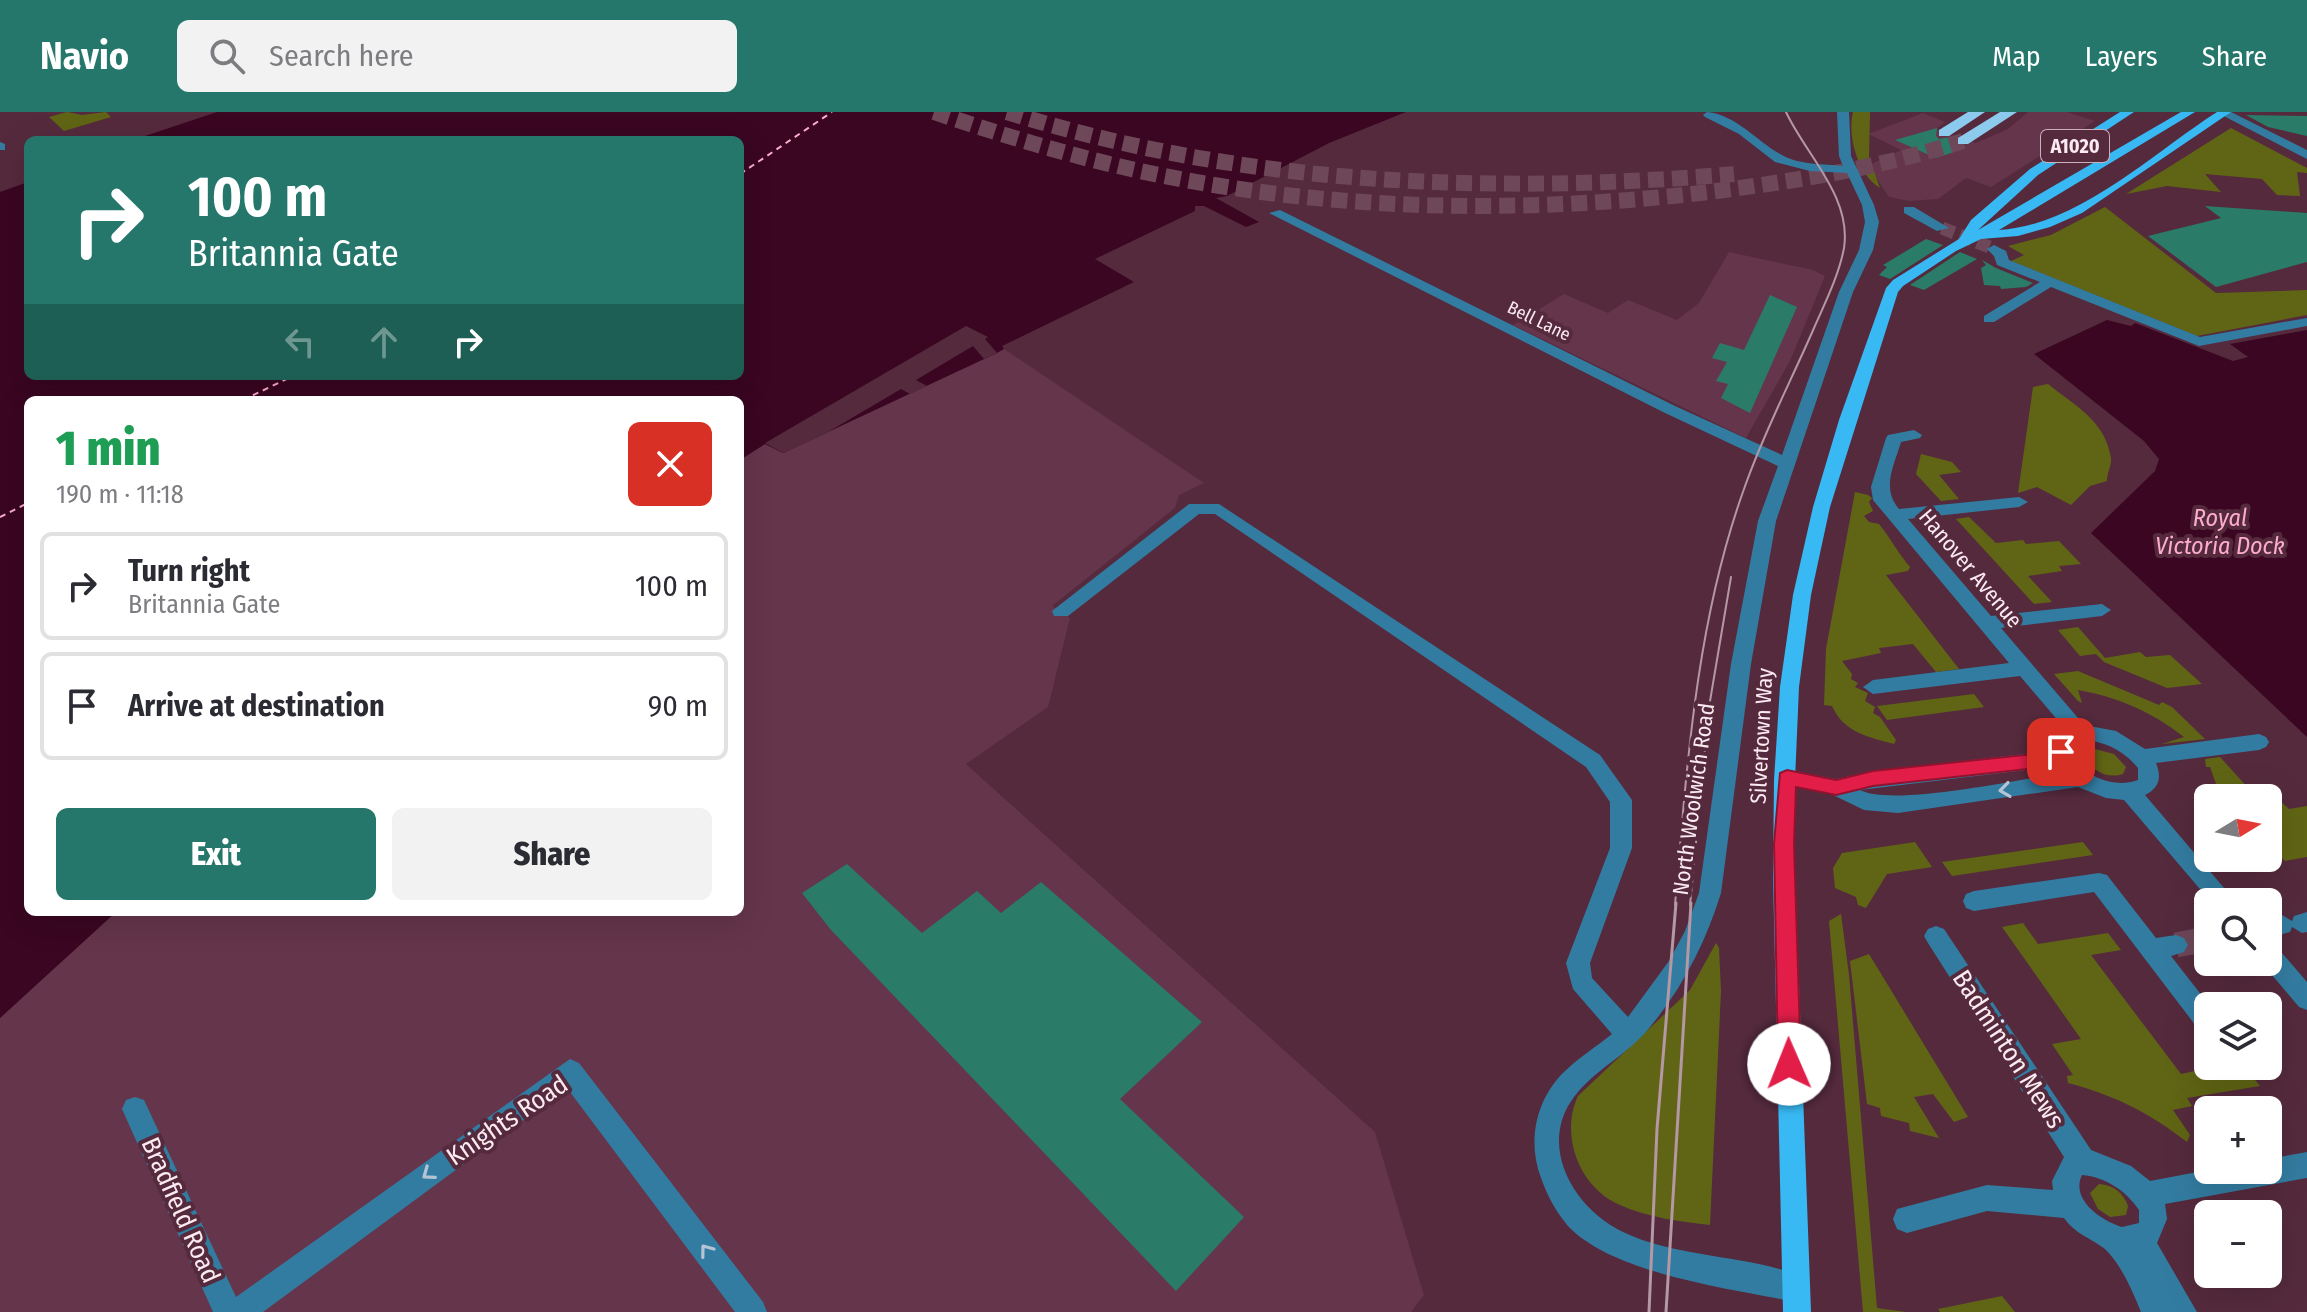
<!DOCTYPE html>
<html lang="en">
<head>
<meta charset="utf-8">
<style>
	body { margin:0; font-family:"Fira Sans Condensed",sans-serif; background:#f2f2f3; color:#2b2b33; height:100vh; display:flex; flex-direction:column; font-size:30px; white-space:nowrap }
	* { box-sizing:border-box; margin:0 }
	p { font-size:26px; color:#7c7c81 }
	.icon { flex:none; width:44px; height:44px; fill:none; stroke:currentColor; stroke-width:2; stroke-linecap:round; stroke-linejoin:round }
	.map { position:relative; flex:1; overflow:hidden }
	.details { position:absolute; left:24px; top:284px; width:720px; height:520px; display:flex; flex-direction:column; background:#fff; border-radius:12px; box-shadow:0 8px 32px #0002 }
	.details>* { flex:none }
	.banner { position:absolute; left:24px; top:24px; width:720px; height:244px; border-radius:12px; box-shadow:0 8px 32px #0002; background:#26776b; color:#fff; overflow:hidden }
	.needle { width:52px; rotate:80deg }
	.fabs { position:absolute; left:2194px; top:672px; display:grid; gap:16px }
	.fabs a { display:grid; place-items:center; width:88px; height:88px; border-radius:12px; background:#fff; box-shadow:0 8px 32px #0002; font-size:40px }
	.pin { position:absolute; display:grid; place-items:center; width:68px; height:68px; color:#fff; margin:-34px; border-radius:16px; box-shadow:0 4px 12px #0006 }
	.me { position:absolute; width:88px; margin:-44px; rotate:359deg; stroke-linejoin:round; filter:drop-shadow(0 0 6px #0008) }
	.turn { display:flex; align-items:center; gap:28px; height:168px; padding:0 32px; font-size:36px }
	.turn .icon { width:104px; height:104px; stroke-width:2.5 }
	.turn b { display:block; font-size:56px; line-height:68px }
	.lanes { display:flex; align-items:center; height:76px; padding:0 32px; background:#0003; justify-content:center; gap:40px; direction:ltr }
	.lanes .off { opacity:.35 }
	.round { display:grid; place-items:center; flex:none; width:84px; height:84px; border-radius:12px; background:#f2f2f3 }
	.headline { display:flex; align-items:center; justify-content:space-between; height:136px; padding:0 32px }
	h1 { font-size:48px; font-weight:800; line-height:60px; color:#1e9e55 }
	.action { display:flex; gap:16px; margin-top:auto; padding:16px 32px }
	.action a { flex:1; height:92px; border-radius:12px; background:#26776b; color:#fff; font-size:32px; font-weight:800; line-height:92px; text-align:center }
	.action a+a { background:#f2f2f3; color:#2b2b33 }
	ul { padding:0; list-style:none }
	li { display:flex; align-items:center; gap:24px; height:108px; margin:0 16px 12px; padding:0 16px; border:4px solid #e1e1e2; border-radius:12px }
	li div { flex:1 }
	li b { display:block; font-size:30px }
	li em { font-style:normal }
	header { display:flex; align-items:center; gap:48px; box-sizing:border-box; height:112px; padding:0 40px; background:#26776b; color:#fff }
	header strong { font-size:38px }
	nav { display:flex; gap:44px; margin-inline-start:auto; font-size:28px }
	.search { width:560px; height:72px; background:#f2f2f3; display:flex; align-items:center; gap:20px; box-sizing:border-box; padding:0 28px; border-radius:12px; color:#7c7c81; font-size:30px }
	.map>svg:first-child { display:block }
	.built { fill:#65354b }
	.green { fill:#606515 }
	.water { fill:#3a0622 }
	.pier { fill:#552a3d }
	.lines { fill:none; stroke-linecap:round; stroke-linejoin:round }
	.ferry { stroke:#fdaccd; stroke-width:2; stroke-dasharray:6 5; stroke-linecap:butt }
	.building { fill:#2a7c68 }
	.minor-tunnel-far1 { stroke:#6e4758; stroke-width:13; stroke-dasharray:13 6; stroke-linecap:butt }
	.minor-tunnel { stroke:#6e4758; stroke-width:25; stroke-dasharray:25 13; stroke-linecap:butt }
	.highway-tunnel { stroke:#6e4758; stroke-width:16; stroke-dasharray:16 8; stroke-linecap:butt }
	.minor { fill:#337ca1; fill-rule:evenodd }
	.major { fill:#38b9f4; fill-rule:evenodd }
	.highway { fill:#8ccbee; fill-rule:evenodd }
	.tram-far1 { stroke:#b498a4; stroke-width:2 }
	.tram { stroke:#b498a4; stroke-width:3 }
	.oneway { stroke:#b5c4d4 }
	.route { fill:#e11d48; stroke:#92132f; stroke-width:2 }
	.labels { text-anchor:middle; stroke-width:8; stroke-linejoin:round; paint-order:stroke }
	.far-street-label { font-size:18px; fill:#fbeaf0; stroke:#552a3d }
	.shield { fill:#552a3d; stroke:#c9b0ba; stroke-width:2 }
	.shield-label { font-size:20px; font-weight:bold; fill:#fbeaf0 }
	.street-label { font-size:22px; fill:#fbeaf0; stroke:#552a3d }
	.water-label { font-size:24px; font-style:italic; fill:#fdaccd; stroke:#552a3d }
	.near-street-label { font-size:26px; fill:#fbeaf0; stroke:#552a3d }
</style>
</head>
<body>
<header>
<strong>Navio</strong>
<div class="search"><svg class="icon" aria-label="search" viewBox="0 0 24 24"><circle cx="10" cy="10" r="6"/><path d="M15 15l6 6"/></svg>Search here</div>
<nav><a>Map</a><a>Layers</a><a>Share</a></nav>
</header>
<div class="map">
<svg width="2307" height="1200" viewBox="0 0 2307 1200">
	<rect width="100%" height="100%" fill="#552a3d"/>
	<g class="built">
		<path d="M2028,0H2067L2095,9L1991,75L1966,66L1938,87L1909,89L1889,85L1873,61L1871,52L1901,38L1868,22L1923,1L1945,10L1937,16L1942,20L1976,31L2008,17Z"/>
		<path d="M1729,140L1813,158L1825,164L1790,249L1746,326L1513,213L1564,182L1608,201L1628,188L1677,208L1699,191Z"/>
		<path d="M1004,237L1204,371L1179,383L1175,396L1052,494L1070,506L1048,595L966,652L1375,1020L1424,1183L1411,1200H0V906L116,800H740V348L765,331L783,341Z"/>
	</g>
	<g class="green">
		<path d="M67,0L82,3L106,0L111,5L64,19L49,5Z"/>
		<path d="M1853,0H1870L1869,45L1880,76C1858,63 1847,24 1853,0Z"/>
		<path d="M2231,16L2307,56V61L2297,60L2300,84L2277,83L2262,67L2205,62L2221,80L2167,74L2126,82Z"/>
		<path d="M2105,95L2216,181L2307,178V203L2197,224L2011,149L2024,143L2008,134L2051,123Z"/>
		<path d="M2048,272C2075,294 2105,308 2111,346C2112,353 2107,360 2107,369L2090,374L2071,393L2037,375L2018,381L2033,275Z"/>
		<path d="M1921,342L1952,350L1961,360L1939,363L1959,387L1941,389L1916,362Z"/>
		<path d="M1855,380L1868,383L1872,386L1869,390L1873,399L1864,404L1869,410L1879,412C1891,427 1898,441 1910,455L1908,459L1886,463L1959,557L1936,560L1913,532L1879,536L1881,541L1842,549L1852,562L1851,567L1858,571L1855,575L1868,581L1865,589L1875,595L1873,601L1880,605L1896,628L1894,632C1869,625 1844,621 1832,594L1824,593L1826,537Z"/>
		<path d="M1969,405L1996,431L2023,428L2026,432L2059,429L2081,452L2059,454L2062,459L2028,464L2052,490L2034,492L1956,407Z"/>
		<path d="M2078,515L2105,546L2140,540L2146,545L2170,543L2202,572L2167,576L2104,550L2096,542L2080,544L2058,518Z"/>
		<path d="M2078,559L2159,593L2162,590L2172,595L2205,627L2162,632L2184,625C2152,600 2118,585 2078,578L2082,591L2078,589L2054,562Z"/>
		<path d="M1974,582L1984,595L1887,608L1877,594Z"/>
		<path d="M2095,637L2114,642L2126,655L2123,662C2108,667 2092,660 2086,645Z"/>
		<path d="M2220,645L2249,677L2252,686H2221L2210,655H2206L2205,647Z"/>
		<path d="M2272,682L2289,697L2307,694V745L2285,749L2276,740L2277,704Z"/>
		<path d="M1915,730L1932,755L1887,762L1866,796L1858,793L1856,785L1835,776L1833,756L1842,741Z"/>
		<path d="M2083,730L2093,743L1952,764L1942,750Z"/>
		<path d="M1841,802L1849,863L1877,1196L1906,1200H1863L1829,809Z"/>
		<path d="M2023,811L2038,832L2108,821L2121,838L2091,843L2181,962L2217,954H2244L2260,974L2187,986L2192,994L2173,998L2190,1023L2187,1030C2150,1001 2114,983 2068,971L2067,964L2073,963L2052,932L2081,927L2002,815Z"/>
		<path d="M1716,831L1719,836L1721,879L1710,1113C1682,1110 1646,1105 1620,1093C1578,1075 1560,1022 1578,984L1690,878Z"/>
		<path d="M1869,842L1968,1005L1954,1010L1933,982L1914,985L1939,1026L1910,1019L1909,1011L1881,1004L1880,996L1867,992L1850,849Z"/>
		<path d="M2099,1072C2114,1073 2123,1081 2128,1094L2126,1103L2110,1105L2098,1097L2090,1081Z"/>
		<path d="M2002,1184L2015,1200H1940L1938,1197Z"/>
	</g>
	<g class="water">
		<path d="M217,0H1406L1329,31L1227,84L1216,86L1259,110L1246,115L1204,94H1195V99L1095,147L1134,170L1002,234L1004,237L997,241L783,341L765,332L740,348V288H28V800H116L0,906V80L28,70V264H740V28H143L139,26Z"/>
		<path d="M2107,208L2131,214L2135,211L2233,249L2248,245L2230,232L2307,218V625L2091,421L2155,359L2159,347L2144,329L2034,242Z"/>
	</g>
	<path class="pier" d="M966,214L988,225L985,227L997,241L984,247L973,234L916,268L927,274L910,282L901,277L823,323L783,341L765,331Z"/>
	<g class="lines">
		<g class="ferry">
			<path d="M740,62L832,0"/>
			<path d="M243,288L293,264"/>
			<path d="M0,405L28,391"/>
		</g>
	</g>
	<g class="building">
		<path d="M2246,3L2307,4V24L2268,15Z"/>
		<path d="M1937,16L1936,24L1939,27L1956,24L1954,40L1936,46L1895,28Z"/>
		<path d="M2205,94L2307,101V150L2216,175L2148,124L2221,106Z"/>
		<path d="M1926,127L1943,133L1890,167L1879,163L1887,155L1883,153Z"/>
		<path d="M1960,140L1977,147L1924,178L1910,173Z"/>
		<path d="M1982,148L1996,156L2033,171L2026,175L2001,177L2000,174L1984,173L1981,156L1986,153Z"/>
		<path d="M1770,183L1797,195L1750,301L1721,286L1728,272L1716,269L1727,250L1712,246L1720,231L1744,238Z"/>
		<path d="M847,752L922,821L977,779L1001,801L1041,770L1202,910L1120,987L1244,1105L1176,1179L831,818L802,781Z"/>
	</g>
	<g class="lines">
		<path class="minor-tunnel-far1" d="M1942,116L1994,137"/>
		<path class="minor-tunnel" d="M2176,833L2208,827"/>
		<g class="highway-tunnel">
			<path d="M934,0C999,22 1064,42 1131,57C1319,99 1518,103 1709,80C1795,69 1880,56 1963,29"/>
			<path d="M1007,0C1239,73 1493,83 1734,62"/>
		</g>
		<g class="minor">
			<path d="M1707,0C1737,3 1757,30 1782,43C1799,53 1824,52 1843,54L1839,44L1837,0H1849L1851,44L1874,93L1879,110L1873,138L1853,180L1776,409L1751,552L1721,781C1706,830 1683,875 1650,915C1629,942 1595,957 1574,985C1537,1034 1574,1097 1623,1120C1680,1147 1748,1142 1806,1166L1810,1176L1806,1186L1796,1190C1732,1177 1613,1162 1568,1114C1556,1100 1547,1083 1541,1066C1527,1030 1536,987 1564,960C1578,946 1596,935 1612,922L1573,877L1566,851L1610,736V690L1586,655L1215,402H1199L1068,504H1054L1052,499L1189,392H1219L1600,643L1632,688V736L1590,851L1592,866L1628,905L1669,849L1685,819L1699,781L1731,552L1758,409L1778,354L1663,300L1269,101L1280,98L1675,294L1782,343L1839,180L1859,138L1865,110L1862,93L1847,61L1810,59L1775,50L1739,22L1705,5L1703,3Z"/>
			<path d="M2216,0H2231L2307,38V47Z"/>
			<path d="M0,30L5,32V38H0Z"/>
			<path d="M1904,95H1914L1949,116L1937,119L1904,101Z"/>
			<path d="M1994,133L2006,139L2009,148L2200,225L2307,206V214L2199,234L2051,175L1994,210H1984V204L2040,170L1997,153L1994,144L1987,137Z"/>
			<path d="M1914,318L1922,323L1920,326L1901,330C1894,354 1881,376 1899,397L2019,385L2028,390L2019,395L1908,407L1991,504L2102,492L2111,498L2102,504L2001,516L2084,613L2116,619L2145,637L2259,622L2266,625L2269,630L2266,635L2259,638L2156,651C2162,666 2159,676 2145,683L2236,790H2211L2124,688L2106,686L2078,675L1898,701L1864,698L1831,682L1780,672L1777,666L1780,660L1787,658L1836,667L1873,659L2053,639L2057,623L2066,618L2020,564L1873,582L1863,575L1873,568L2009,551L1873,388L1871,375L1886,326L1888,323ZM2082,628C2105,629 2123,638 2138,656V668C2114,677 2083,665 2073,641L2074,632ZM2058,654L2062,661C2020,667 1893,695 1860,678Z"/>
			<path d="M2099,761L2107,763L2156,826L2176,823L2184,826L2188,833L2184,840L2171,844L2210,894L2208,921L2199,918L2094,780L1974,799L1966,796L1963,789L1966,782L1974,779Z"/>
			<path d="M2307,800V820L2302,821L2292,815L2290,820L2268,826V806L2282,803L2292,809L2294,804Z"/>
			<path d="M1936,814L1944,817L2091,1038L2131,1054L2150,1069L2208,1058H2268V1047L2307,1040V1066L2165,1092L2167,1107L2157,1131L2197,1200H2141C2133,1180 2121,1152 2105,1137C2091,1126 2075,1122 2064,1106L1987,1099L1907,1121L1897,1117L1893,1107L1897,1097L1987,1073L2053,1078L2052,1069L2064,1045L1928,831L1924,824L1928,817ZM2082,1063C2106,1065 2126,1079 2139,1098V1111L2122,1115C2102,1109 2070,1088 2082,1063Z"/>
			<path d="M2268,831L2276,834L2307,870V898L2299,895L2261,850H2268Z"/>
			<path d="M570,947L579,951L763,1190L767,1200H735L567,976L263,1200H213L122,997L126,988L135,985L144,988L236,1185Z"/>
		</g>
		<path class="major" d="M2120,0H2134L2038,63L1978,118L2181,0H2195L1999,118C2077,114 2153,41 2217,0H2231L2082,101L2050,115L2018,124L1981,127L1956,139L1903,174L1898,180L1830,395L1811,483L1799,575L1795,668V763L1811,1200H1783L1773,763L1774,668L1780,575L1793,483L1813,395L1839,308L1886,176L1893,168L1959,127L1971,108L2030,57Z"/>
		<g class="highway">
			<path d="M1968,0H1985L1949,24H1939V18Z"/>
			<path d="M2000,0H2017L1968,32H1958V26Z"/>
		</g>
		<g class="tram-far1">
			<path d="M1675,793C1687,654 1696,510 1744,377C1763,322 1791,269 1814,216C1825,191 1839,163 1844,136C1852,85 1806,43 1786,0"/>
			<path d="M1690,793L1709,595L1731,465"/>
		</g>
		<g class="tram">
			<path d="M1649,1200L1657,1017L1676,791"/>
			<path d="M1666,1200L1691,791"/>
		</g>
	</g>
	<defs><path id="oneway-chevron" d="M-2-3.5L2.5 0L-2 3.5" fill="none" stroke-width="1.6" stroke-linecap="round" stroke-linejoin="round" transform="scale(2)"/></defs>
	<g class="oneway">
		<use href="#oneway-chevron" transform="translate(2005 678) rotate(172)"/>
		<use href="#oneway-chevron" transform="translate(428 1062) rotate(144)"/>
		<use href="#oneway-chevron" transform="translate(706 1138) rotate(-127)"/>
	</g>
	<path class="route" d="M2061,633L2068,635L2072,646L2063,653L1873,674L1836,683L1796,675L1794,732L1801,952L1797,959L1789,962L1781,959L1778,952L1774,732L1780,661L1787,658L1836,668L1873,659L2052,640Z"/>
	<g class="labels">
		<g class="far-street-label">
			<text transform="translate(1539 209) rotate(26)" y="6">Bell Lane</text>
		</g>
		<rect class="shield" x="2041" y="18" width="68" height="32" rx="6"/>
		<g class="shield-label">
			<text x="2075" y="41">A1020</text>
		</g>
		<g class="street-label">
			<text transform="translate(1971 456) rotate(50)" y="8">Hanover Avenue</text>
			<text transform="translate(1761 624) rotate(-87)" y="8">Silvertown Way</text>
			<text transform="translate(1693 687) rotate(-82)" y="8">North Woolwich Road</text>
		</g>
		<g class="water-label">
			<text x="2220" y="414">Royal<tspan x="2220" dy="28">Victoria Dock</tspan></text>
		</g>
		<g class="near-street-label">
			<text transform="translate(2009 937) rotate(57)" y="9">Badminton Mews</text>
			<text transform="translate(507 1008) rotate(-34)" y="9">Knights Road</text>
			<text transform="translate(181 1098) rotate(66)" y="9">Bradfield Road</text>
		</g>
	</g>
</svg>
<div class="fabs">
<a><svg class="needle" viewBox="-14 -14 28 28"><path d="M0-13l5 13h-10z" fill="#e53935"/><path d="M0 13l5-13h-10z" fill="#7c7c81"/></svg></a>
<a><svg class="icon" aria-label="search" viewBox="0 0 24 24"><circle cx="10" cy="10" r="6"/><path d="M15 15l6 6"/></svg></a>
<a><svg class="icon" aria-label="layers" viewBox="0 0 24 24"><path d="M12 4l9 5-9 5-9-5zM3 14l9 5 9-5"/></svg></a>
<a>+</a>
<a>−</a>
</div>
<div class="pin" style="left:2061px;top:640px;background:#d93025"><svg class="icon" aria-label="arrive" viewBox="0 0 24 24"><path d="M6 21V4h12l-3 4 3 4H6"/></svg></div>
<svg class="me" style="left:1789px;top:952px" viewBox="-20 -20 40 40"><circle r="19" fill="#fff"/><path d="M0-13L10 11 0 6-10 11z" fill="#e11d48"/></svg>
<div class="banner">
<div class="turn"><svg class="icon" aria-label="right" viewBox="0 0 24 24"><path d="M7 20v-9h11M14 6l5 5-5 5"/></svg><div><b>100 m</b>Britannia Gate</div></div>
<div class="lanes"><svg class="icon off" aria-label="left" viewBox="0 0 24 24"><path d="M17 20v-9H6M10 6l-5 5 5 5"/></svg><svg class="icon off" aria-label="ahead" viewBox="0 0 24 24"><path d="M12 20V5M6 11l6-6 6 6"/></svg><svg class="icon" aria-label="right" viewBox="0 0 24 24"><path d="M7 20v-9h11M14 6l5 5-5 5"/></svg></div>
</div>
<section class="details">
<div class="headline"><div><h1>1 min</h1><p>190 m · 11:18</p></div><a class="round" style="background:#d93025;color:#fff"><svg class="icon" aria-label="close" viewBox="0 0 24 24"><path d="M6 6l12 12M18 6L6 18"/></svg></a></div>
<ul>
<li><svg class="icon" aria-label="right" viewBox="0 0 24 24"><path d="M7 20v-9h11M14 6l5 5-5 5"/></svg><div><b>Turn right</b><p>Britannia Gate</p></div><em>100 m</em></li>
<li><svg class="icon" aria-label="arrive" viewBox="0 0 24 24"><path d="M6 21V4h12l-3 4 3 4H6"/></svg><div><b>Arrive at destination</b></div><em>90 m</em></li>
</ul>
<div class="action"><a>Exit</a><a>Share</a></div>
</section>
</div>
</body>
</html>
